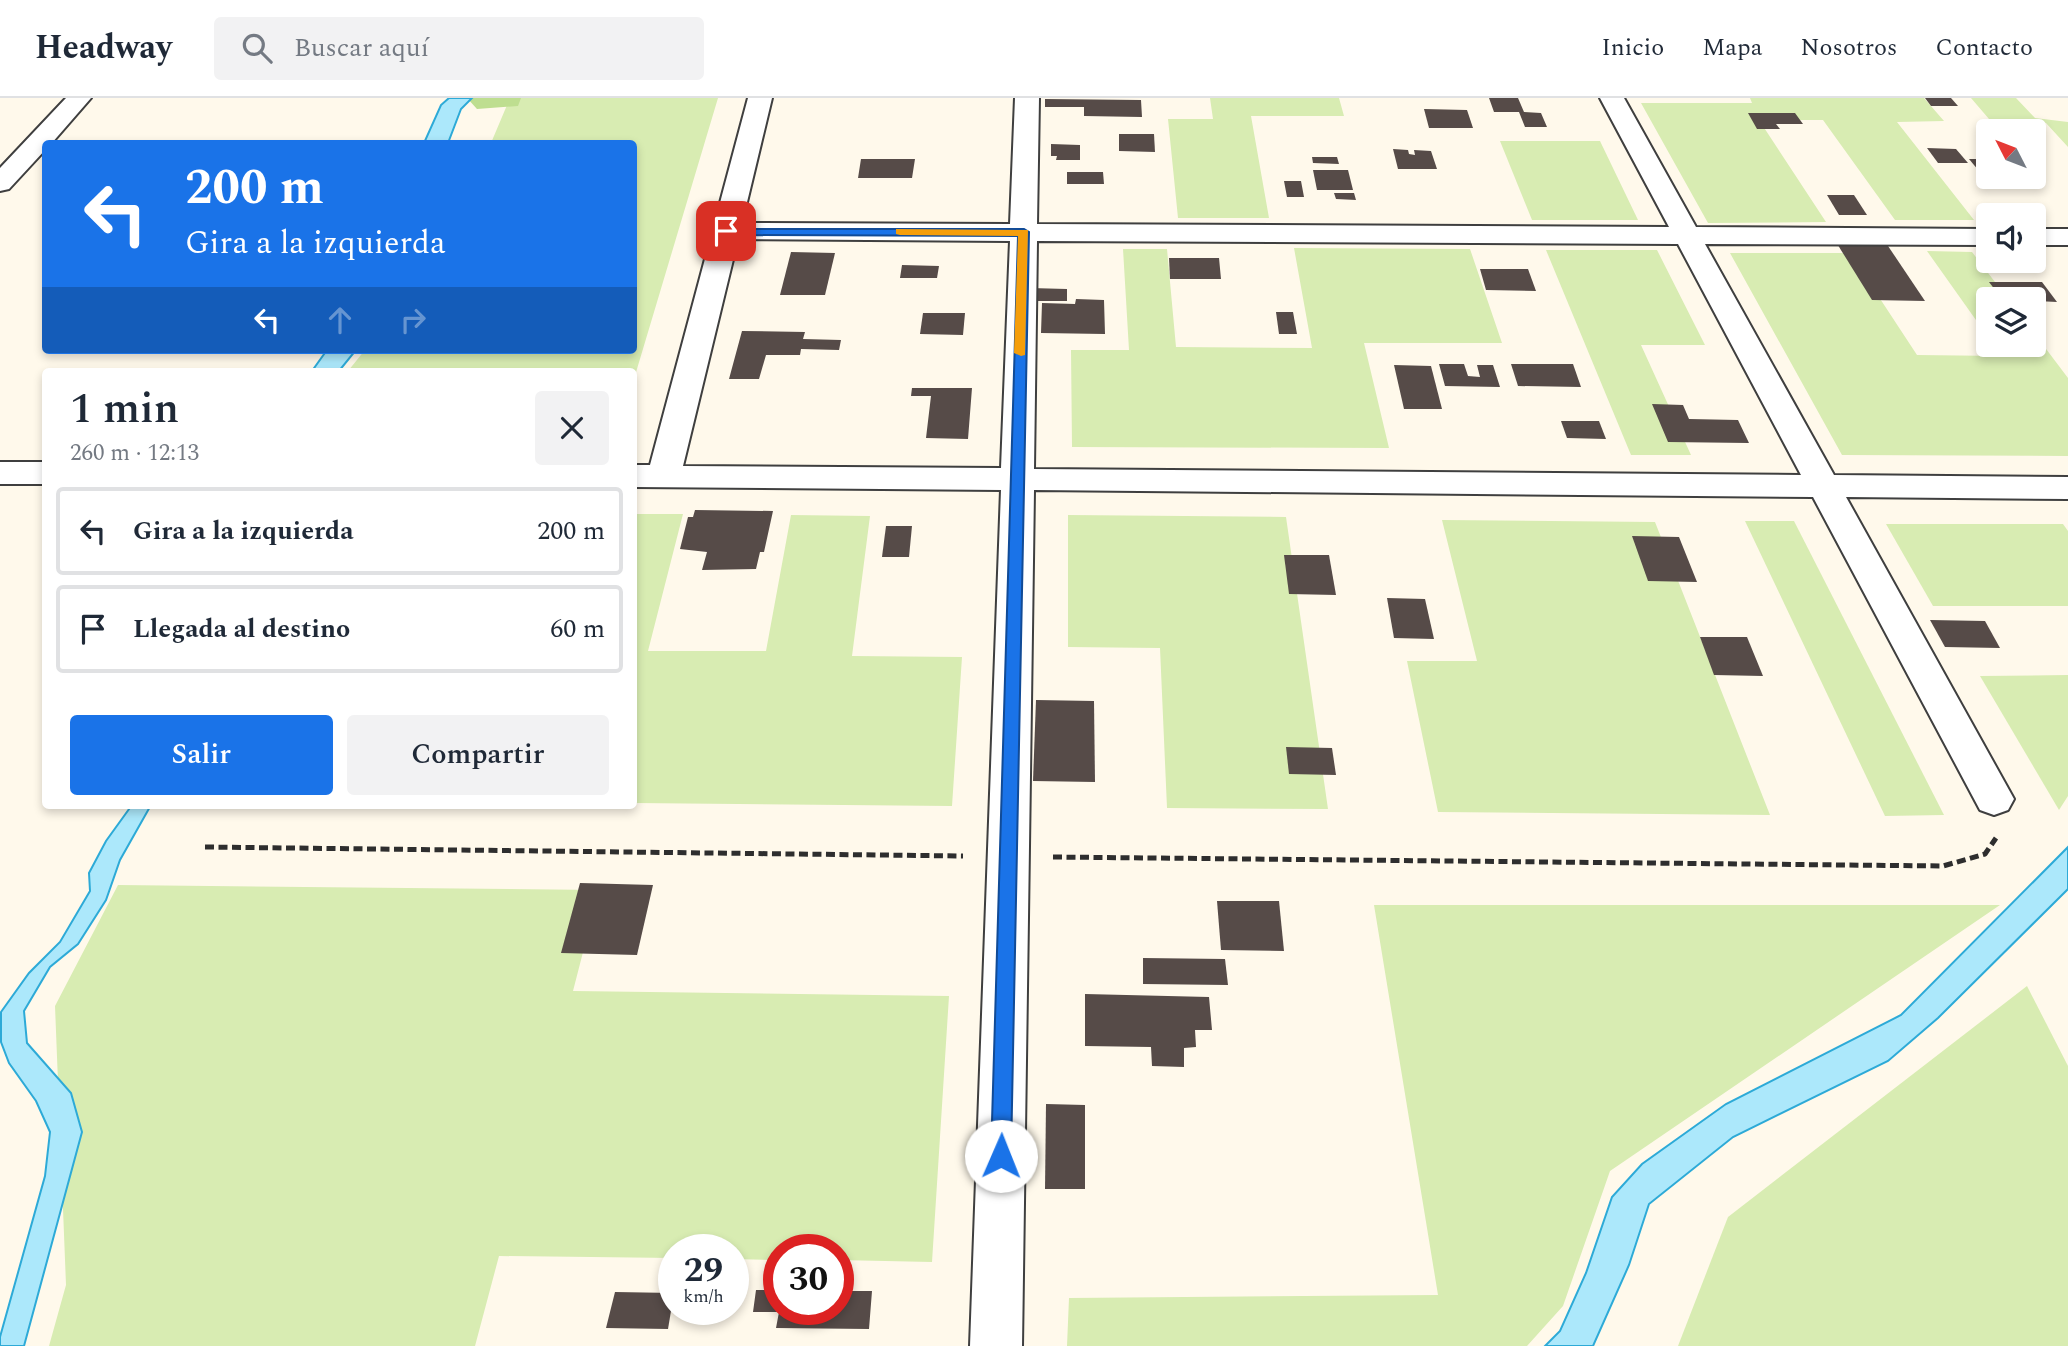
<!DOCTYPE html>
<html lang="es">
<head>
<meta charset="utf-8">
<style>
	body { margin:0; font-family:Spectral,serif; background:#f2f2f3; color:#1f2937; height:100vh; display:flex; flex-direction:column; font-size:26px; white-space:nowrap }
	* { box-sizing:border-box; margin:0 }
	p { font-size:23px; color:#747a83 }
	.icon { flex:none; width:38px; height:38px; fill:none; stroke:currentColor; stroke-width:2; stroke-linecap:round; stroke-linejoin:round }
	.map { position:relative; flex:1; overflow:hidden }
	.sheet { position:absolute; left:42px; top:270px; width:595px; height:441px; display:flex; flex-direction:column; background:#fff; border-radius:7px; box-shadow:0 4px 10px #0003 }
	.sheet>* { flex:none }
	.hud { position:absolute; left:42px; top:42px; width:595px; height:214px; border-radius:7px; box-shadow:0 4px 10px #0003; background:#1a73e8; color:#fff; overflow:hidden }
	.needle { width:46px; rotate:312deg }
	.controls { position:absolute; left:1976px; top:21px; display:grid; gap:14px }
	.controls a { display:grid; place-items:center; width:70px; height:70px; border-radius:7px; background:#fff; box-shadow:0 4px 10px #0003; font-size:35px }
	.speed { position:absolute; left:658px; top:1136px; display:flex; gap:14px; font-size:35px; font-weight:700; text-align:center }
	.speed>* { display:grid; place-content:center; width:91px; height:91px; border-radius:50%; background:#fff; box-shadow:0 4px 10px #0003; line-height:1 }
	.speed small { font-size:18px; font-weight:400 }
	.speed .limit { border:10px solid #d22; background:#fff; color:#111 }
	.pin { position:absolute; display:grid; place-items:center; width:60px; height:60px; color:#fff; margin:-30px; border-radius:14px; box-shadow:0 4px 10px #0006 }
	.me { position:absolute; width:77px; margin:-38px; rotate:1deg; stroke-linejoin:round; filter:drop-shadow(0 0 5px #0008) }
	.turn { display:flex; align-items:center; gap:24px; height:147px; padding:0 28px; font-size:32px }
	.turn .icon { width:91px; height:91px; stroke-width:2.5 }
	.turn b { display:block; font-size:49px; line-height:60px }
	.lanes { display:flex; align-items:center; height:66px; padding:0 28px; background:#0003; justify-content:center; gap:35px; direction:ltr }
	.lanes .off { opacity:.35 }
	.round { display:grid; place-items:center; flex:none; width:74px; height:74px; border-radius:7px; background:#f2f2f3 }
	.head { display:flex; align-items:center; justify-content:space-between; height:119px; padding:0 28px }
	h1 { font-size:42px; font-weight:600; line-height:52px }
	.cta { display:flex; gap:14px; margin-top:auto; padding:14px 28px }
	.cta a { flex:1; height:80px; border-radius:7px; background:#1a73e8; color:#fff; font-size:28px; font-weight:600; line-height:80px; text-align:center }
	.cta a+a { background:#f2f2f3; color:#1f2937 }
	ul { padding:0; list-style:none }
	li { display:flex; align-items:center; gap:21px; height:88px; margin:0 14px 10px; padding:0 14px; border:4px solid #e0e1e3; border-radius:7px }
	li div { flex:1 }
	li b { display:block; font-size:26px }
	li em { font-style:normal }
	header { display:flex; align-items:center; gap:42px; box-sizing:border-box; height:98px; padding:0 35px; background:#fff; border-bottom:2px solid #e0e1e3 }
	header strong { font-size:33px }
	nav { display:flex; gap:38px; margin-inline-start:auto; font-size:24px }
	.search { width:490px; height:63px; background:#f2f2f3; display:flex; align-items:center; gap:18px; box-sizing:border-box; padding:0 24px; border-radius:7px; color:#747a83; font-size:26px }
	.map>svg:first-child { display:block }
	.green { fill:#d8ecb2 }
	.forest { fill:#bede90 }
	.water { fill:#ace8fb; stroke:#2daad7; stroke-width:2 }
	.building { fill:#564b48 }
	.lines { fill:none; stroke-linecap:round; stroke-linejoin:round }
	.minor-casing { stroke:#3f3f3f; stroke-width:4 }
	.path { stroke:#2e2e2e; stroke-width:5; stroke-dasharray:9 4.5; stroke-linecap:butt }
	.minor { fill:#fff; fill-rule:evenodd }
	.route { fill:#1a73e8; stroke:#114b97; stroke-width:2 }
	.slow { fill:#f59e0b }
</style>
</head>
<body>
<header>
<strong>Headway</strong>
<div class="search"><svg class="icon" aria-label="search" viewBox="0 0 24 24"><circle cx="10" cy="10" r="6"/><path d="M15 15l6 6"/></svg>Buscar aquí</div>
<nav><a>Inicio</a><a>Mapa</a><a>Nosotros</a><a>Contacto</a></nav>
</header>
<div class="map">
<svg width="2068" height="1248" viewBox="0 0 2068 1248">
	<rect width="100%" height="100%" fill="#fff9eb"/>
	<g class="green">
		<path d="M510,0H718L634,281V273H348L365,252H634V46L491,45Z"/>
		<path d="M1210,0H1339L1344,18H1251L1269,120H1178L1168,21H1213Z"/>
		<path d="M1750,0H1924L1944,23L1897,24L1974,122H1895L1823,22H1759L1826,124L1708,125L1641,5H1752Z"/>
		<path d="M1971,0H2016L2035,20L2068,24V49L2046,25L2033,21H1989Z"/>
		<path d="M1500,43H1600L1638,122H1532Z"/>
		<path d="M1294,150L1470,151L1502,245H1364L1389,350L1072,349L1071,252H1129L1123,151H1167L1176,249L1312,250Z"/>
		<path d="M1546,152H1657L1705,247H1641L1691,357H1631Z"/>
		<path d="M1927,153L1972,154L2008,201H1988V239Z"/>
		<path d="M1730,155H1850L1917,257L2001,258L1994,247H2034V235L2068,280V358L1842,357Z"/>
		<path d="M634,416H683L648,553H766L791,417L870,418L852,558L962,559L952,708L634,705Z"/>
		<path d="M1068,417L1286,419L1328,711L1167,710L1160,550L1068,549Z"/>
		<path d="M1442,422L1655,424L1770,717L1438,714L1407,563H1477Z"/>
		<path d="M1745,423H1794L1944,717L1885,718Z"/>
		<path d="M1886,426H2063L2068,433V508H1933Z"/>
		<path d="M2068,577V698L2059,712L1980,578Z"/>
		<path d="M118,787L599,792L573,893L949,898L932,1164L838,1162V1152H779V1162L733,1161V1152H674V1160L499,1158L475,1248H49L66,1187L55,908Z"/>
		<path d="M1374,807H2000L1610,1073L1563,1208L1527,1248H1067L1069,1200L1438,1197Z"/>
		<path d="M2027,888L2068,968V1248H1678L1728,1119Z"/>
	</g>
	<path class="forest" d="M467,0H521L518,8L477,11Z"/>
	<g class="water">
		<path d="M449,0H472L461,11L448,45H424L441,7Z"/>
		<path d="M327,252H356L339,273H312Z"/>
		<path d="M132,707H151L120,762L106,802L78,846L50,869L24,913L27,945L71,995L82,1034L24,1248H0V1239L45,1078L50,1034L36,1003L9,965L1,944V914L29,875L60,844L90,793L89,775L106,743Z"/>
		<path d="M2068,749V791L1938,920L1888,963L1733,1039L1649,1106L1629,1167L1593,1248H1545L1560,1233L1586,1175L1612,1099L1642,1066L1726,1006L1901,917Z"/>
	</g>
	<g class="building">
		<path d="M1489,0H1518L1524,14L1541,15L1547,29H1525L1519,14H1494Z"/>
		<path d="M1925,0H1951L1958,8H1931Z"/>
		<path d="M1045,1L1141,2L1142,19L1084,18V9H1045Z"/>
		<path d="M1424,11L1467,12L1473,30H1429Z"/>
		<path d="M1748,15H1795L1803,26H1776L1780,31H1757Z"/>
		<path d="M1119,36H1154L1155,54L1119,53Z"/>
		<path d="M1051,46L1080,47V62H1056L1057,58H1051Z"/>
		<path d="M1927,50L1956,51L1968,65H1938Z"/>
		<path d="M1393,51L1408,52L1409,56L1415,57L1414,52L1431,53L1437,71H1398Z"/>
		<path d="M1312,59H1337L1339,66L1313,65Z"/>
		<path d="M861,61H915L912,80H858Z"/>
		<path d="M1969,61H1988V79H1984Z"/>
		<path d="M1313,72H1348L1353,92H1317Z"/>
		<path d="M1067,74H1103L1104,86H1067Z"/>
		<path d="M1284,83H1301L1304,99H1287Z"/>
		<path d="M1334,95H1354L1356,102L1336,101Z"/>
		<path d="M1827,97H1854L1867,117H1839Z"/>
		<path d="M1836,144L1886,145L1925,203L1872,202Z"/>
		<path d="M791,154L835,155L825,197H780Z"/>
		<path d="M1169,160H1219L1221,181H1170Z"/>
		<path d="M902,167L939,168L937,180H900Z"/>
		<path d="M1480,171H1528L1536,193L1486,192Z"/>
		<path d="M1989,184H2042L2057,204L2002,201Z"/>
		<path d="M1030,190L1067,191V203H1030Z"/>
		<path d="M1076,201L1104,202L1105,236L1041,235L1042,205L1075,206Z"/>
		<path d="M1276,214H1293L1297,236H1279Z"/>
		<path d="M923,215H965L963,237L920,236Z"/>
		<path d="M742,233L805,234L803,241L841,242L839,252L801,251L800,257H766L759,281H729Z"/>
		<path d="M1439,266H1464L1468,278L1480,279L1477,267H1493L1500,289L1445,288Z"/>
		<path d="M1511,266H1573L1581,289L1518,288Z"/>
		<path d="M1394,267L1431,268L1442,311H1404Z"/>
		<path d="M912,290H972L968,341L926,340L931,298H911Z"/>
		<path d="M1652,306L1683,307L1689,321L1738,322L1749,345L1668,344Z"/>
		<path d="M1561,323H1599L1606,341L1567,340Z"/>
		<path d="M695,412L773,413L764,454H760L756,471L702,472L707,454L680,451L688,419H693Z"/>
		<path d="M886,428H912L909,459H882Z"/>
		<path d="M1632,438L1679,439L1697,484L1648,483Z"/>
		<path d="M1284,457H1329L1336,497L1289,496Z"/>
		<path d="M1387,500L1425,501L1434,541L1394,540Z"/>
		<path d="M1930,522L1985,523L2000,550L1945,549Z"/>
		<path d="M1700,539H1747L1763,578L1714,577Z"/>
		<path d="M1036,602L1094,603L1095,684L1033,683Z"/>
		<path d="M1286,649L1332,650L1336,677L1289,676Z"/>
		<path d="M580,785L653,787L637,857L561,855Z"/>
		<path d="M1217,803H1279L1284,853L1221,852Z"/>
		<path d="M1143,860L1225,861L1228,887L1143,886Z"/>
		<path d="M1085,896L1209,899L1212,932H1195L1196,949L1184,950V969L1152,968L1151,949L1085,948Z"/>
		<path d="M1046,1006L1085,1007V1091H1045Z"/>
		<path d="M756,1192H779V1211H838V1193H872L869,1231L776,1230L779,1214H753Z"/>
		<path d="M615,1194L674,1195L668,1231L606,1230Z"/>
	</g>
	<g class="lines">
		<defs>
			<g id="minor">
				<path d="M66,0H91L51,46H46V51L9,91L0,93V70Z"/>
				<path d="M748,0H772L742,125L1010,126L1015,0H1039L1037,126L1669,129L1600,0H1624L1696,129L1988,131V147L1705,146L1834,377L2068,379V401L1846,399L2014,701L2008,712L1994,717L1980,712L1813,399L1034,392L1022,1248H970L1001,392L634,389V367H650ZM738,141L1010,143L1001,370L683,368ZM1037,143L1678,146L1801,377L1034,371Z"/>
				<rect x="2034" y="131" width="34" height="16"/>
				<rect x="0" y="364" width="46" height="22"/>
			</g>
		</defs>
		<use href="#minor" class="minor-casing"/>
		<g class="path">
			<path d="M205,749L963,758"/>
			<path d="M1053,759L1943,768L1985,756L1996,740"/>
		</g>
		<use href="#minor" class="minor"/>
	</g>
	<path class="route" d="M722,131H1024L1029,134L1011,1058L1008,1064L1001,1067L994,1064L991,1058L1018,138L726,137L721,133Z"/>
	<path class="slow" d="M896,131L1028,132L1025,257L1021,258L1014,255L1018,138L900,137L896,136Z"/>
</svg>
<div class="controls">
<a><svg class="needle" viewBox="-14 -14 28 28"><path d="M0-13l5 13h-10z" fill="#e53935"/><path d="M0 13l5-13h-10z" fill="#747a83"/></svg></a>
<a><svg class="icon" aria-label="sound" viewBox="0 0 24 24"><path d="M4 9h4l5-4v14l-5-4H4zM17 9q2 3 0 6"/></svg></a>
<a><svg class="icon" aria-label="layers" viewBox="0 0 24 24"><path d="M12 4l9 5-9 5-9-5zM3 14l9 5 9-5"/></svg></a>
</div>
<div class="speed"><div>29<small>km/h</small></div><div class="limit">30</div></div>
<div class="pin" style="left:726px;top:133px;background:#d93025"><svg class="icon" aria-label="arrive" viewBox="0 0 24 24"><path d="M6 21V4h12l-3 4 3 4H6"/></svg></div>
<svg class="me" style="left:1001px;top:1058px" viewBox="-20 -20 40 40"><circle r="19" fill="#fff"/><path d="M0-13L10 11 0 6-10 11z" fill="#1a73e8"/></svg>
<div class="hud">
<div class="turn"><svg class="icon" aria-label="left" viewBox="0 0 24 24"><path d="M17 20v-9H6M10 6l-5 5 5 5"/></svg><div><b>200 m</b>Gira a la izquierda</div></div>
<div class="lanes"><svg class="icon" aria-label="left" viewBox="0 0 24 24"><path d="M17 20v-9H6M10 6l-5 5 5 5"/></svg><svg class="icon off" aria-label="ahead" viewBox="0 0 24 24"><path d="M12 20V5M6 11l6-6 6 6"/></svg><svg class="icon off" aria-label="right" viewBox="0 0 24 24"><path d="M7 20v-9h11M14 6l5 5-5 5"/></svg></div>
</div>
<section class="sheet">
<div class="head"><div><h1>1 min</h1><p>260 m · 12:13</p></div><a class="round"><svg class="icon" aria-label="close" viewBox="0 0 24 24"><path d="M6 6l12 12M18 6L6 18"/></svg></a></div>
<ul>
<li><svg class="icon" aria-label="left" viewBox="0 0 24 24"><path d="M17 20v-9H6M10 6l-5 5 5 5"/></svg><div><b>Gira a la izquierda</b></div><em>200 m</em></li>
<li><svg class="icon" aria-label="arrive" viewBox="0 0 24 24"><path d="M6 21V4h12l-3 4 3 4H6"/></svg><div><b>Llegada al destino</b></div><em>60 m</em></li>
</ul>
<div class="cta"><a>Salir</a><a>Compartir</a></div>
</section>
</div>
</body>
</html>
